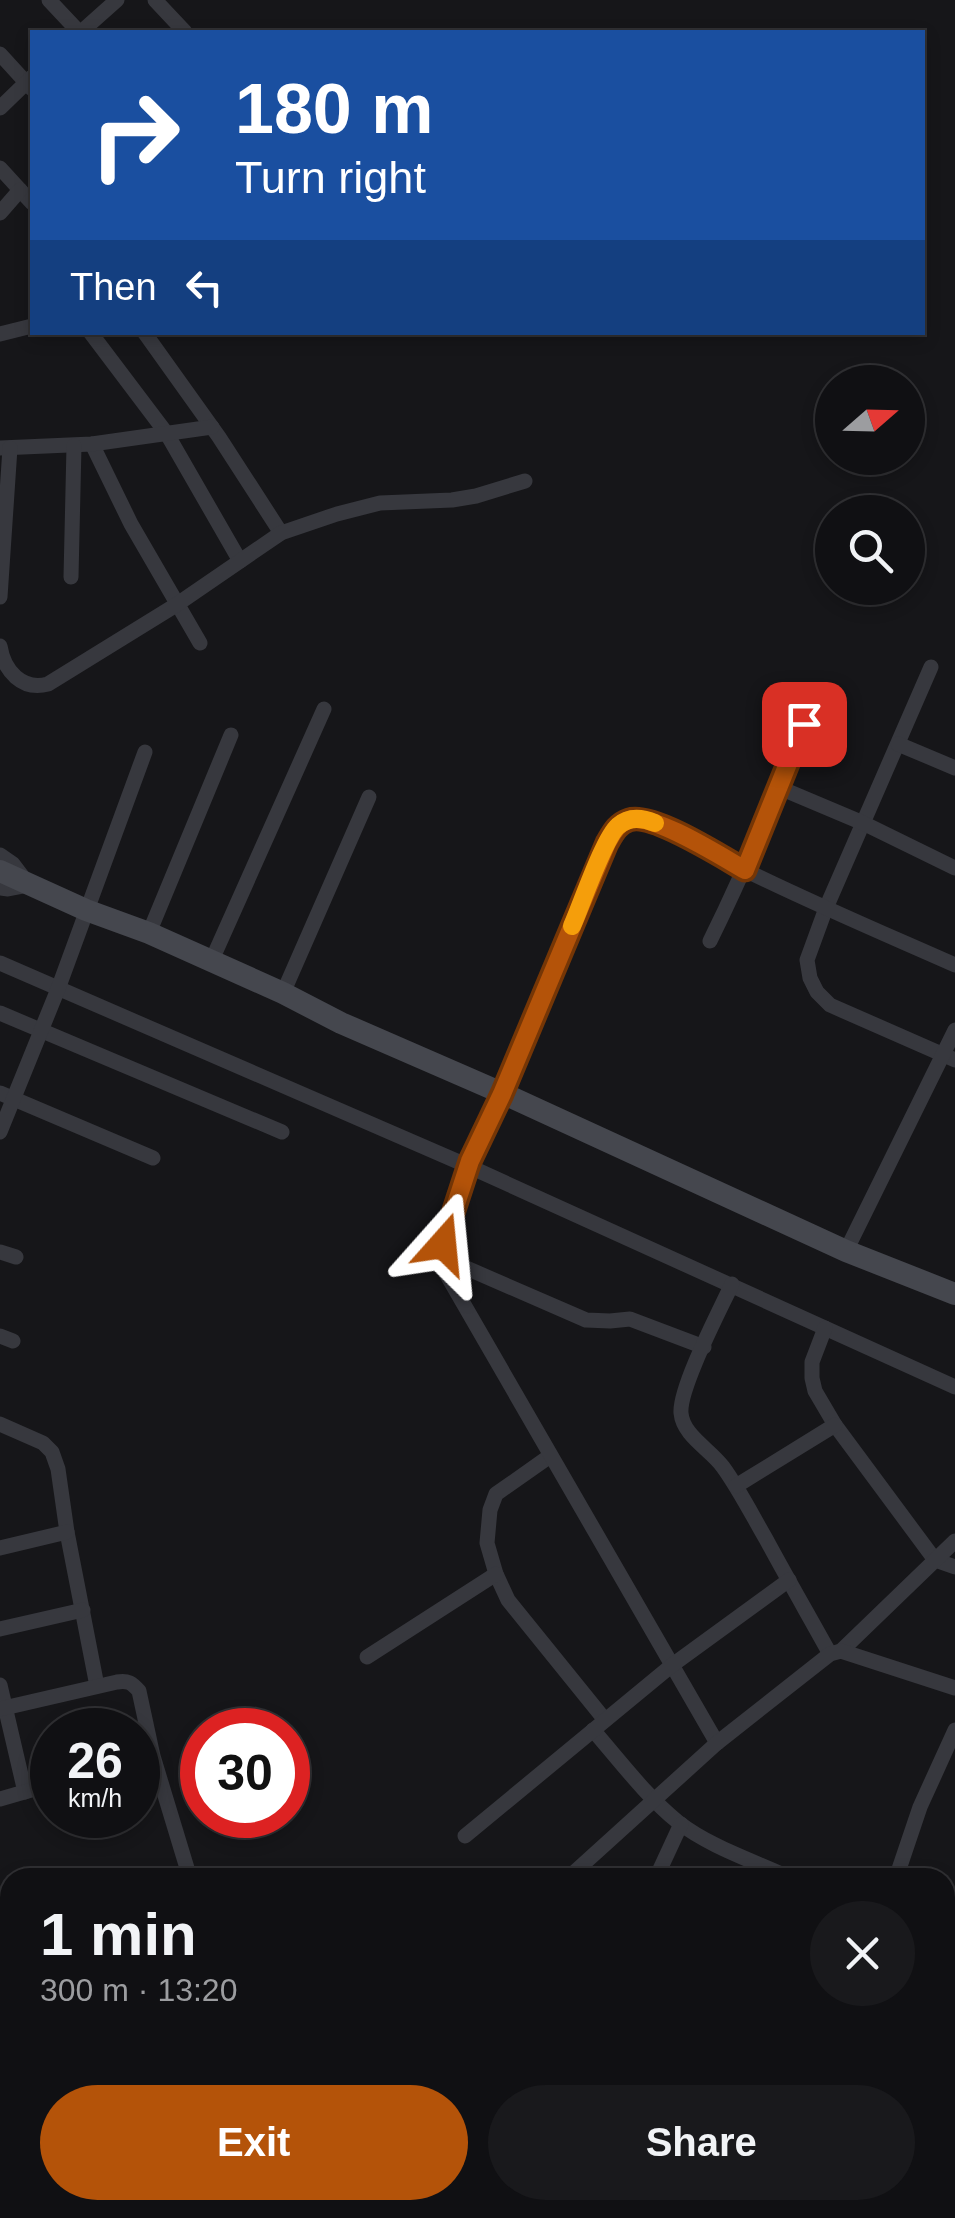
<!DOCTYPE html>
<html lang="en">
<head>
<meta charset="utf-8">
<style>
	body { margin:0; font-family:Arial,sans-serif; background:#19191c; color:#f1f3f6; height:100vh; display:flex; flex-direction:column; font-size:38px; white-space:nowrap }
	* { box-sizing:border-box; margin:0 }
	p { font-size:32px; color:#9c9da0 }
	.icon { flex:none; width:55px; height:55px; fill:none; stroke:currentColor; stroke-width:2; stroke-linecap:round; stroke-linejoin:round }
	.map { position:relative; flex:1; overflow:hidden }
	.sheet { position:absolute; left:0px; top:1868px; width:955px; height:352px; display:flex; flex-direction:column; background:#101013; border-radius:30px 30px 0 0; box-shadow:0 5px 15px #0003,0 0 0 2px #303033 }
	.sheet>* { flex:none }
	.hud { position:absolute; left:30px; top:30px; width:895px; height:305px; border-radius:0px; box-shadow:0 5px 15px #0003,0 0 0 2px #303033; background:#1a4fa0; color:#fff; overflow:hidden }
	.needle { width:65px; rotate:70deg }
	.controls { position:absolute; left:815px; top:365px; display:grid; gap:20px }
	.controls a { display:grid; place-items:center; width:110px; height:110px; border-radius:50%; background:#101013; box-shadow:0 5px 15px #0003,0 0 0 2px #303033; font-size:50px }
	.speed { position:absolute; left:30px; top:1708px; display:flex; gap:20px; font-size:50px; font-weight:700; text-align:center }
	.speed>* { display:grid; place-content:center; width:130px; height:130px; border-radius:50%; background:#101013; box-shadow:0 5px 15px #0003,0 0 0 2px #303033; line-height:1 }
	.speed small { font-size:25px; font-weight:400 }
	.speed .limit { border:15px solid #d22; background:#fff; color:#111 }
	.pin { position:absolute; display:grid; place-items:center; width:85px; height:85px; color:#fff; margin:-42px; border-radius:20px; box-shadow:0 5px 15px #0006 }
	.me { position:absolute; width:110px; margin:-55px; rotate:18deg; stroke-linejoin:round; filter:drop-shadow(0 0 8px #0008) }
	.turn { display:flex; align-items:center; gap:35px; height:210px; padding:0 40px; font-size:45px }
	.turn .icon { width:130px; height:130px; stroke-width:2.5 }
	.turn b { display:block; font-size:70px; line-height:85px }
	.then { display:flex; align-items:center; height:95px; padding:0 40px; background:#0003; gap:20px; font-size:38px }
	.round { display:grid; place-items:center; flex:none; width:105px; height:105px; border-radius:52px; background:#19191c }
	.overview { display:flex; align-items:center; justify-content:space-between; height:170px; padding:0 40px }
	h1 { font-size:60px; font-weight:700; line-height:75px }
	.cta { display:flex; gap:20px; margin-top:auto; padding:20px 40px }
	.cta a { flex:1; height:115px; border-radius:60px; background:#b45309; color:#fff; font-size:40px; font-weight:700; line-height:115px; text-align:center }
	.cta a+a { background:#19191c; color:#f1f3f6 }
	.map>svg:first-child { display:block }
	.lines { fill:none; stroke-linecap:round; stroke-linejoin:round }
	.street { stroke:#37383e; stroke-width:15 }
	.secondary { stroke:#45474e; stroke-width:22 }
	.route-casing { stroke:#753606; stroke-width:25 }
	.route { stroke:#b45309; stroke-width:18 }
	.slow { stroke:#f59e0b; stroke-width:18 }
</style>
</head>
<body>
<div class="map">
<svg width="955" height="2218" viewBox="0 0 955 2218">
	<rect width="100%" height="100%" fill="#161619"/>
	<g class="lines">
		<g class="street">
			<path d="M49,0L79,32"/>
			<path d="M155,0L185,32"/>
			<path d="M81,32L117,0"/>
			<path d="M0,54L32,89"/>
			<path d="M0,108L32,77"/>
			<path d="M0,168L32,203"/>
			<path d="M0,213L20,190"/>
			<path d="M90,332L167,434L240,561"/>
			<path d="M144,332L219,437L281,533"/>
			<path d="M0,334L32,326"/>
			<path d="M92,444L131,524L200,643"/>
			<path d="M0,448L92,444L212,427"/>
			<path d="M71,577L74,446"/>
			<path d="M0,597L10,448"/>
			<path d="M0,646C4,671 22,691 48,684L176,605L281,533L337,514L380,503L452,500L476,496L525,481"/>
			<path d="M931,667L826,908L807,960L810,978L817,992L830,1005L955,1060"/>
			<path d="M898,744L955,768"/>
			<path d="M780,788L863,823L955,868"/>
			<path d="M0,855L13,864L29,885L8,889L0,888"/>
			<path d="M149,933L231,735"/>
			<path d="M710,941C750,860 784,777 816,692"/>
			<path d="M211,962L324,709"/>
			<path d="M0,963L468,1166L955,1387"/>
			<path d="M283,993L369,797"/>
			<path d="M0,1013L282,1132"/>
			<path d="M0,1093L153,1158"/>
			<path d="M0,1132L58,989L145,752"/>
			<path d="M846,1251L955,1030"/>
			<path d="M0,1252L16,1257"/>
			<path d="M441,1257L586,1320L610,1321L630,1319L704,1347"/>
			<path d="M732,1284C720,1310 679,1388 681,1413C683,1436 710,1449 723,1467C739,1489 752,1515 766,1539C787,1578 809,1616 830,1654"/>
			<path d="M825,1328L812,1362V1378L815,1391L835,1425L935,1560L955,1567"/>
			<path d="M0,1336L13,1341"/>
			<path d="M0,1424L43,1443L52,1452L58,1469L67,1532L97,1686"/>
			<path d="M550,1456L496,1494L490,1510L487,1543L496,1574L508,1600L605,1720"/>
			<path d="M736,1486L835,1425"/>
			<path d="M0,1548L67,1532"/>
			<path d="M0,1629L83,1610"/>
			<path d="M841,1651L955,1541"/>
			<path d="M367,1657L496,1574"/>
			<path d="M0,1685L25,1792"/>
			<path d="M0,1709L117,1682C128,1680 132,1683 139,1691L153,1756L190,1878"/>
			<path d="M593,1730C620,1761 646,1796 678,1822C710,1847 754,1861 790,1878"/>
			<path d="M717,1743L444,1270L441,1257L443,1244L470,1161L502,1093L607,843C615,830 624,816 642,818C665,820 722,858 745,870C814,904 885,934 955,965"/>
			<path d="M0,1799L52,1784"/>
			<path d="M465,1836L671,1666L789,1580"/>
			<path d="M568,1878L717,1743L830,1654L841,1651L955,1688"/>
			<path d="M656,1878L681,1824"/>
			<path d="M896,1878L920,1807L955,1730"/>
			<path d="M0,1907L10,1941"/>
			<path d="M945,1946L955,1951"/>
			<path d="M0,1976L10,1973"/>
			<path d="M0,2057L10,2054"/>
			<path d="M945,2085L955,2072"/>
			<path d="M0,2142L10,2139"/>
			<path d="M91,2210L93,2218"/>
			<path d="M186,2210L188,2218"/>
			<path d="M945,2210L955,2215"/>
			<path d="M1,2218L30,2210"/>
			<path d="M304,2218L320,2214"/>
			<path d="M449,2218L453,2210"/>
			<path d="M582,2218L585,2210"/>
			<path d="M686,2218L690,2210"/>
			<path d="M797,2218L801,2210"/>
			<path d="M856,2218L860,2210"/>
		</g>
		<path class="secondary" d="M0,871L86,910L149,933L283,993L341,1023L502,1093L846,1251L955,1294"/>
	</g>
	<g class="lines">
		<defs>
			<path id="route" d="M443,1244L470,1161L502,1094L607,843C613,833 617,824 629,820C652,812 722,857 745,870L804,724"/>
		</defs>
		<use href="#route" class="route-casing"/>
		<use href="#route" class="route"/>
		<path class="slow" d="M572,926C581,906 604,838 618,826C629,816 643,818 655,823"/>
	</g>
</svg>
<div class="controls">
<a><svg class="needle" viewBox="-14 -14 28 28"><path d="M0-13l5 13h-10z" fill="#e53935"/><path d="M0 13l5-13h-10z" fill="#9c9da0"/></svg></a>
<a><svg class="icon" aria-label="search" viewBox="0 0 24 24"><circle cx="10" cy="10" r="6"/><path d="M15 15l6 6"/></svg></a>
</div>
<div class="speed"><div>26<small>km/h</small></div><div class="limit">30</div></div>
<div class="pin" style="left:804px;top:724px;background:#d93025"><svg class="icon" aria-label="arrive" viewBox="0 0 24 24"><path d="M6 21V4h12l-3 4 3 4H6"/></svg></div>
<svg class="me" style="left:443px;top:1244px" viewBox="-20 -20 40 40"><path d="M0-17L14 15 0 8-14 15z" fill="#b45309" stroke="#fff" stroke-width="4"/></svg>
<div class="hud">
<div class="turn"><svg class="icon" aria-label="right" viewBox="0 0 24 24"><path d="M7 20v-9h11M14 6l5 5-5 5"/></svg><div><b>180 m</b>Turn right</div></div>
<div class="then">Then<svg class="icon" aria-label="left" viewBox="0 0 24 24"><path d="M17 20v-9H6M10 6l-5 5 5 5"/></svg></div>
</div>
<section class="sheet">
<div class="overview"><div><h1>1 min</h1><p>300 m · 13:20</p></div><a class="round"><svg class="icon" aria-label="close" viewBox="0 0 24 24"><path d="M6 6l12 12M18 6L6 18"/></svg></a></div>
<div class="cta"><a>Exit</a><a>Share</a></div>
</section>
</div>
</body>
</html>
